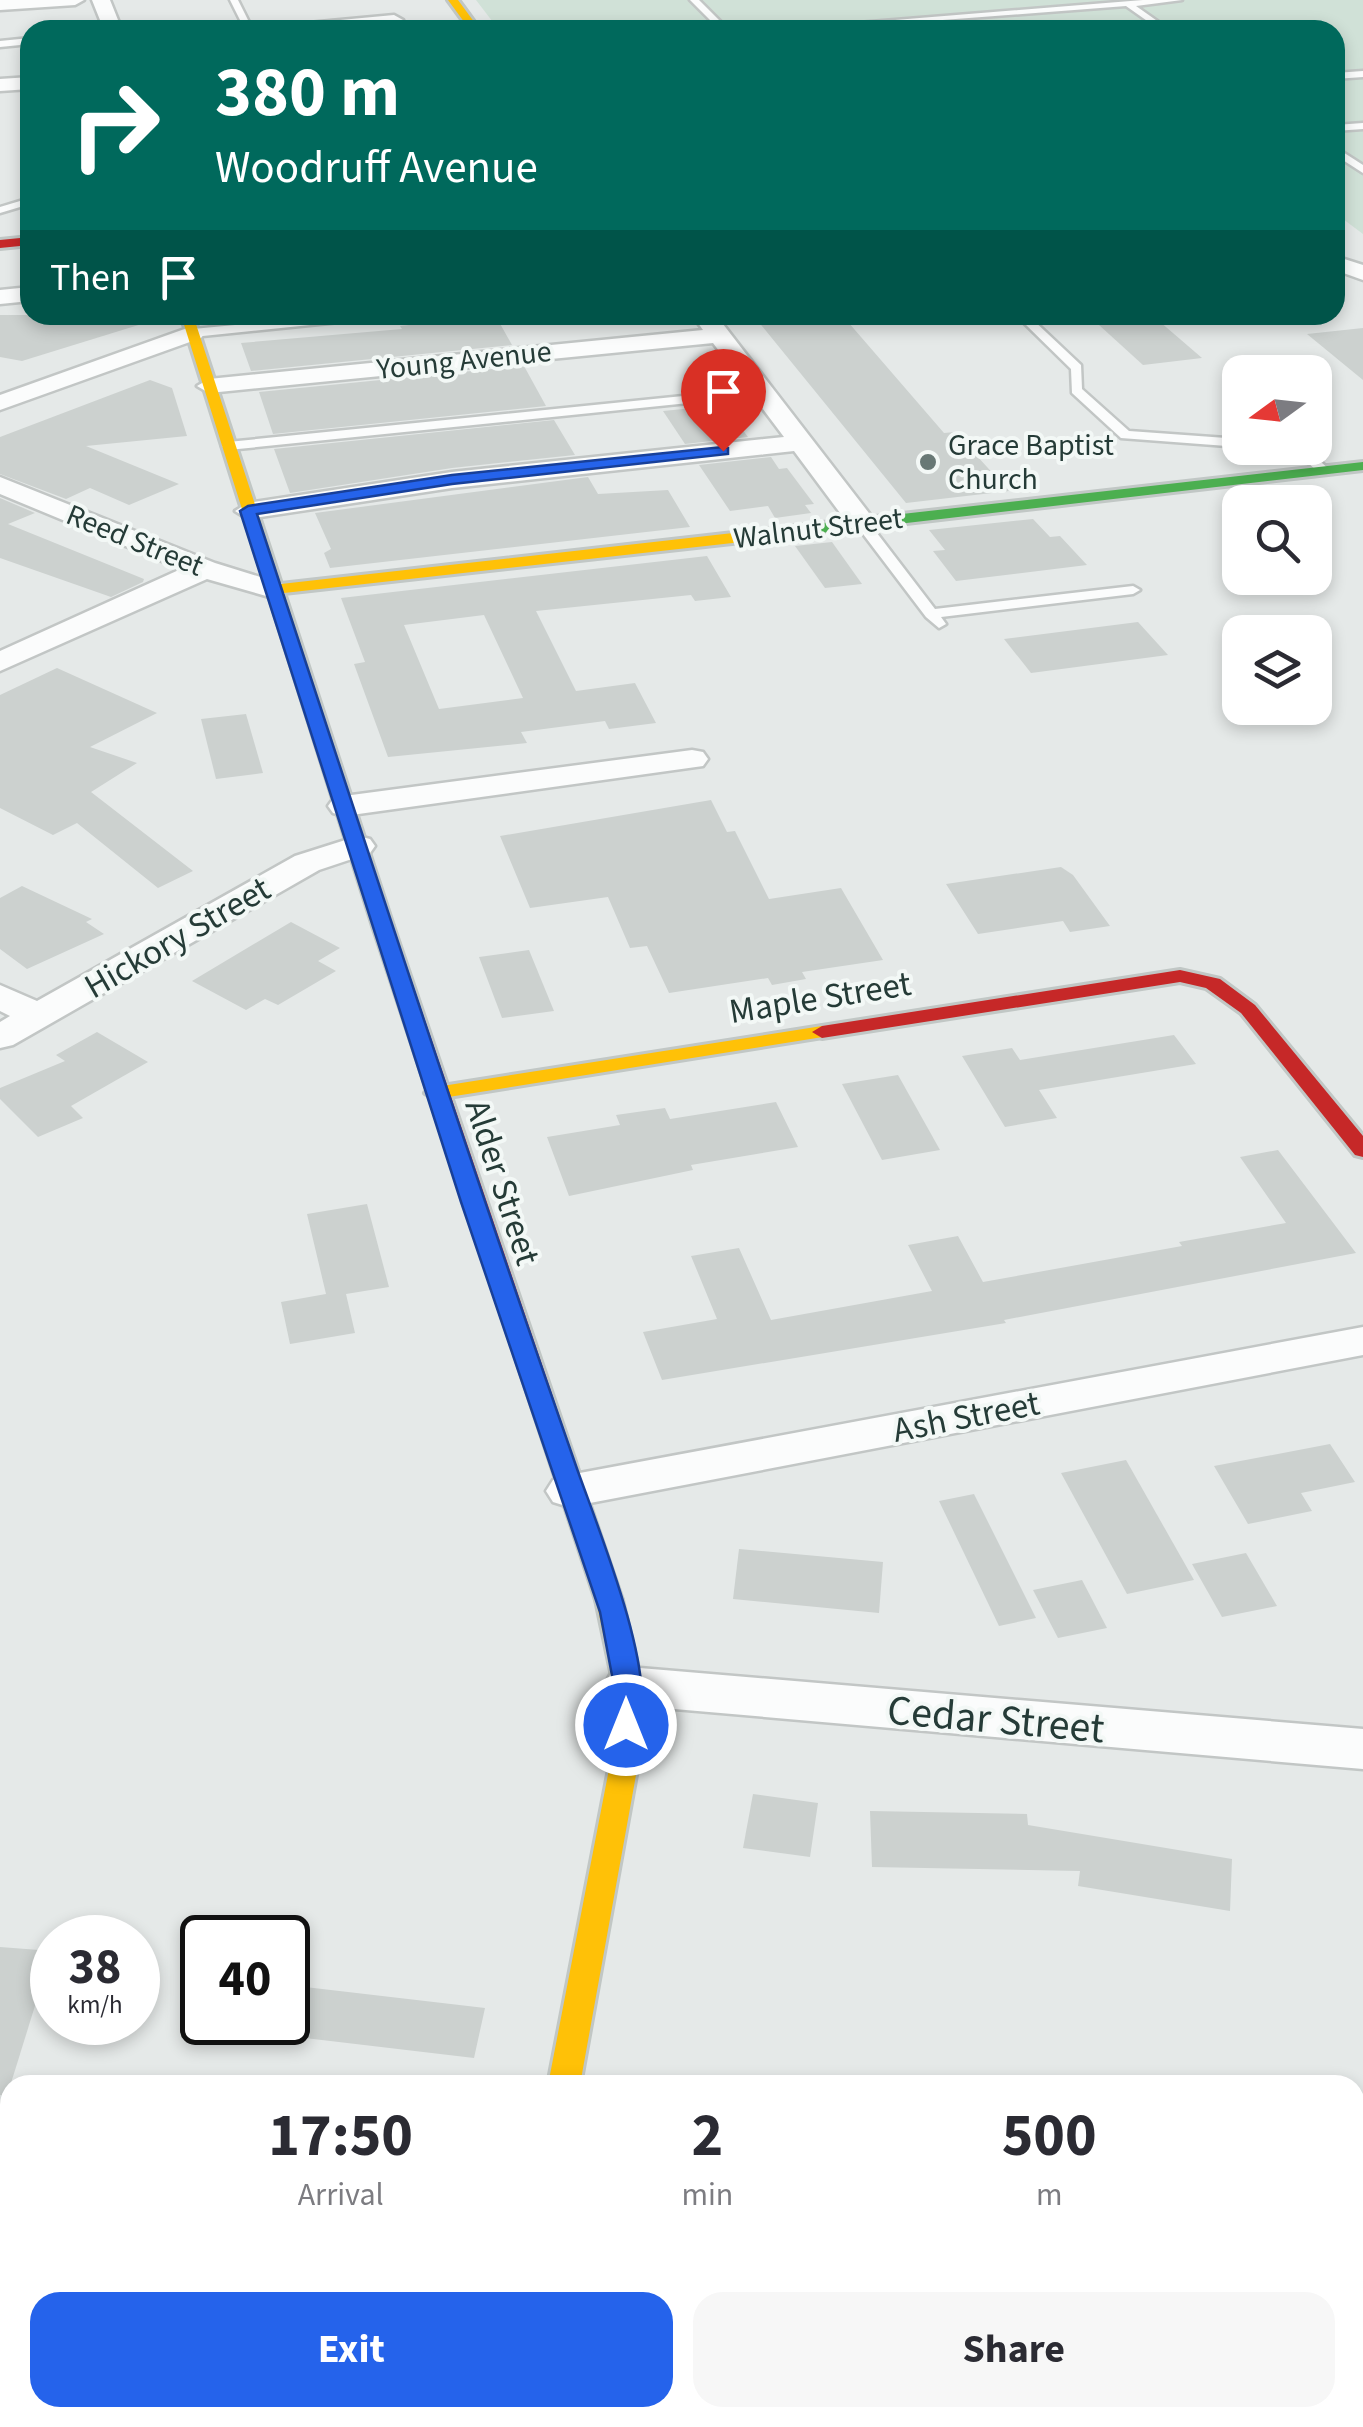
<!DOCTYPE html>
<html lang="en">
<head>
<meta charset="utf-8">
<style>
	body { margin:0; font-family:"Source Sans 3",sans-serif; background:#f7f7f7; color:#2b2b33; height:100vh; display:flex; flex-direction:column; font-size:38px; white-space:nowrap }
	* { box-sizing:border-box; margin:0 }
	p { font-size:32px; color:#7c7c81 }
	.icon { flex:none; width:55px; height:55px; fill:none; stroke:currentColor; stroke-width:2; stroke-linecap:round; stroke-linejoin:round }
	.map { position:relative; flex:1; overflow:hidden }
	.panel { position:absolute; left:0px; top:2075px; width:1365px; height:352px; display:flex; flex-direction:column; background:#fff; border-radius:30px 30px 0 0; box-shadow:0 5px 15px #0003 }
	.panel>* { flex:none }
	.top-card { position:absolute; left:20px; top:20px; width:1325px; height:305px; border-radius:30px; box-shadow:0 5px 15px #0003; background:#00695c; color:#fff; overflow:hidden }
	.needle { width:65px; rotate:255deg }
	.fabs { position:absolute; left:1222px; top:355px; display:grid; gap:20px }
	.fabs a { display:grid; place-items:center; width:110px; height:110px; border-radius:20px; background:#fff; box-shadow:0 5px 15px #0003; font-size:50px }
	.speed { position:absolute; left:30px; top:1915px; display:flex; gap:20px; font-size:50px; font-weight:700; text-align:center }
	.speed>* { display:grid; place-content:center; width:130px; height:130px; border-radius:50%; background:#fff; box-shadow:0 5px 15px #0003; line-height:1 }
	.speed small { font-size:25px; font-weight:400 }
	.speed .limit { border:5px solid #111; border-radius:15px; background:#fff; color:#111 }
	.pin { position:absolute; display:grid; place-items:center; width:85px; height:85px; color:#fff; margin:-102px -42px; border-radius:50% 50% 50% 0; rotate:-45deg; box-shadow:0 0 10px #0007 }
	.pin .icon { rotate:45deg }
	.me { position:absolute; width:110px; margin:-55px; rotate:0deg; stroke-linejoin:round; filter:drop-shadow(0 0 8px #0008) }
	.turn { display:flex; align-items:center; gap:35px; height:210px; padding:0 30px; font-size:45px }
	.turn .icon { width:130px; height:130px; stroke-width:2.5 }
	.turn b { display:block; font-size:70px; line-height:85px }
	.then { display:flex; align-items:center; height:95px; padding:0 30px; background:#0003; gap:20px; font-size:38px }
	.eta { display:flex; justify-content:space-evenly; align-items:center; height:170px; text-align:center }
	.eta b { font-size:60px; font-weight:700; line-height:70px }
	.button { display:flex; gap:20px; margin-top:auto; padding:20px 30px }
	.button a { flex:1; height:115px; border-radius:30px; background:#2563eb; color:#fff; font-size:40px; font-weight:700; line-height:115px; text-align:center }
	.button a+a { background:#f7f7f7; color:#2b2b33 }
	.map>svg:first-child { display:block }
	.green { fill:#d0e1d7 }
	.building { fill:#ccd1cf; fill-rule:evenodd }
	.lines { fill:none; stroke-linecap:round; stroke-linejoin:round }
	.lane-casing { stroke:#c2c6c5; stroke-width:5 }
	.street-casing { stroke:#c2c6c5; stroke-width:5 }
	.fast-casing { stroke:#c1c7c5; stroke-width:6 }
	.slow-casing { stroke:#c1c7c5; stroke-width:6 }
	.jam-casing { stroke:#c1c7c5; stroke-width:6 }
	.lane { fill:#fbfcfc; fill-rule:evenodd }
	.street { fill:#fbfcfc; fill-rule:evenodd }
	.fast { fill:#4caf50; fill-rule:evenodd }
	.slow { fill:#ffc107; fill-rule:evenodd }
	.jam { fill:#c62828; fill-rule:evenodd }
	.route { fill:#2563eb; stroke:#184099; stroke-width:2.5 }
	.poi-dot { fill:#687875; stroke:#f3f8f6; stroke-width:4 }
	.labels { text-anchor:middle; stroke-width:8; stroke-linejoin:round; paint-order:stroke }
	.far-street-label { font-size:30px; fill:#253b37; stroke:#f3f8f6 }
	.far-poi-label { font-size:30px; fill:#253b37; stroke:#f3f8f6; text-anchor:start }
	.street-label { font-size:35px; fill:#253b37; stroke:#f3f8f6 }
	.near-street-label { font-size:42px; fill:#253b37; stroke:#f3f8f6 }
</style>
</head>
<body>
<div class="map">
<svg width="1363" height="2427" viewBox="0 0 1363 2427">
	<rect width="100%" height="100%" fill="#e5e9e8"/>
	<path class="green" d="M476,0H1363V234L1343,219L1335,220V30H499Z"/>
	<g class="building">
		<path d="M0,315H144L145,323L22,361L0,357Z"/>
		<path d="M753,315H842L944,433L955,432L1009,491L906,503Z"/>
		<path d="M1088,315H1152L1202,358L1143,365Z"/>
		<path d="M454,320L456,325L498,320L512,345L251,371L241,343L402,329L400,326Z"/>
		<path d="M1363,328V380L1307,334Z"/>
		<path d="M524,366L546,406L273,434L259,392Z"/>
		<path d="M150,380L172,388L187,436L86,446L179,484L129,505L90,488L66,499L0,474V437Z"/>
		<path d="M724,405L748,437L685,444L663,411Z"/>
		<path d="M554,420L575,455L452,468L290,493L274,449Z"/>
		<path d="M771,457L779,469L787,468L814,504L805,505L811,513L775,518L768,506L730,511L699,465Z"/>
		<path d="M588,477L598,494L668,490L690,527L330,568L324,553L331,549L315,513Z"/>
		<path d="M0,498L35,513L8,524L144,579L143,582L111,597L0,558Z"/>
		<path d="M1033,519L1050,537L1060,536L1087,565L956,581L933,551L945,550L929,530Z"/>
		<path d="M832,542L862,584L825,588L795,546Z"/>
		<path d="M707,556L731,597L695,601L691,595L536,611L576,691L635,683L656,723L609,729L605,721L521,732L527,743L388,757L354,664L365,662L341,598ZM484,615L523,698L439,709L404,625Z"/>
		<path d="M1138,622L1168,655L1031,673L1004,639Z"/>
		<path d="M57,668L157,713L90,747L137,763L91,792L193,871L158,888L77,823L53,835L0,808V695Z"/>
		<path d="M246,714L263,773L216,779L201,719Z"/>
		<path d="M711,800L727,832L735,831L769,899L841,888L883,960L802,972L806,979L772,985L768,978L669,993L647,946L630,948L608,897L530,908L500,836Z"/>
		<path d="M1061,867L1073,875L1110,926L1070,932L1063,921L978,934L946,884Z"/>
		<path d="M22,886L92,919L86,922L104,934L27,969L0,949V898Z"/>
		<path d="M291,922L340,948L318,961L336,971L278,1005L265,999L246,1010L192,981Z"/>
		<path d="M529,950L554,1011L502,1018L479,957Z"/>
		<path d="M97,1032L148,1062L71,1106L83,1118L38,1137L0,1099V1088L65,1061L56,1055Z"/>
		<path d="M1174,1035L1196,1064L1039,1090L1057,1118L1005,1127L962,1056L1012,1048L1020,1060Z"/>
		<path d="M898,1075L940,1150L882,1160L842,1084Z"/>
		<path d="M776,1102L798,1147L691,1165L693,1170L569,1196L547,1137L620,1125L616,1115L665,1108L670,1119Z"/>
		<path d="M1278,1150L1356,1253L1004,1320L1006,1323L662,1380L643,1332L717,1319L691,1256L739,1248L771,1320L932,1291L908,1245L958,1236L983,1282L1182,1246L1179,1242L1286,1223L1240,1157Z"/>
		<path d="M367,1204L389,1287L346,1294L355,1333L290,1344L281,1302L326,1294L307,1214Z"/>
		<path d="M1330,1444L1355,1482L1301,1493L1312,1511L1248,1524L1214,1466Z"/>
		<path d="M1126,1460L1194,1580L1127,1594L1061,1473Z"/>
		<path d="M974,1494L1036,1618L999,1626L939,1501Z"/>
		<path d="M739,1549L883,1562L879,1613L733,1599Z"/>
		<path d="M1246,1553L1277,1606L1222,1617L1192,1564Z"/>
		<path d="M1082,1580L1107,1628L1058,1638L1033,1590Z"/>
		<path d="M753,1794L818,1803L810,1857L743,1848Z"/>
		<path d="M870,1811L1027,1814L1028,1825L1232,1859L1230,1911L1078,1886L1080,1871L872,1867Z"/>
		<path d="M0,1947L52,1951L7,2096L0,2095Z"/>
		<path d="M288,1985L485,2008L474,2058L288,2036Z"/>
	</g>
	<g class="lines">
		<defs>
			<g id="lane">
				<path d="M230,0H238L253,30H245Z"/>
				<path d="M690,0H699L729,30H720Z"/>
				<path d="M1143,0H1182L1136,6L1170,30H1160L1126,6L811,30H772Z"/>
				<path d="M30,38V44L0,47V41Z"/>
				<path d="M1363,71V77L1335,79V73Z"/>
				<path d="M1363,123V129L1335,131V125Z"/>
				<path d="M1335,147L1363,165V173L1335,155Z"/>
				<path d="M30,198V204L0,213V207Z"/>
				<path d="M342,315H384L378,318L193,337L187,333L193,329Z"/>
				<path d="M1023,318H1031L1081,365L1082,389L1129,431L1240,439V447L1121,438L1072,393L1071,369L1023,322Z"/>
				<path d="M762,388L768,392L766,395L228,450L222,446L228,442Z"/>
				<path d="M1292,448H1305L1330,470L1319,473Z"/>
				<path d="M857,520H867L935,609L1133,586L1140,590L1133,594L941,617L946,624L939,628L926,617L857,526Z"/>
			</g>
			<g id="street">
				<path d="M0,0H84L75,5L0,10Z"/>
				<path d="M92,0H110L122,30H104Z"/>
				<path d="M394,15L403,20L400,24L343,30H278L287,25Z"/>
				<path d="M30,77V89L0,91V79Z"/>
				<path d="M1335,256L1363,265V280L1335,270Z"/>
				<path d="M30,287V301L0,304V290Z"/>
				<path d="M692,315H716L872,517L875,523L872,529H852L794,451L452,488L248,519L235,511L248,503L452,472L784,437L713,343L209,393L197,386L209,379L703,330Z"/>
				<path d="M193,326L205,333L201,338L0,410V395Z"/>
				<path d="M0,477L215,563L283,584L287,590L283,596L273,598L207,579L0,671V651L181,569L0,494Z"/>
				<path d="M692,750L703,752L708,759L703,766L344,816L333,813L328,806L333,799L344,796Z"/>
				<path d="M358,836L370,839L375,846L370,853L319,870L13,1045L0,1048V1022L10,1016L0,1011V985L37,1001L295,856Z"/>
				<path d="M1363,1327V1355L569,1507L553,1502L546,1491L553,1480L569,1475Z"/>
				<path d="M628,1667L1363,1729V1769L628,1705L611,1699L604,1686L611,1673Z"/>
			</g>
			<g id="fast">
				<path d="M1363,462V470L778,538L770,533L778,528Z"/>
				<path d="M301,2418H408L412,2427H305Z"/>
			</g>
			<g id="slow">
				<path d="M448,0H458L480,30H470Z"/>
				<path d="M181,315H193L281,584L778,528L786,533L778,538L284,593L393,926L390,930H376L373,926Z"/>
				<path d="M822,1026L829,1028L832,1032L829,1036L436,1099L425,1093L436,1087Z"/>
				<path d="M609,1590L618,1593L622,1600L642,1686L638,1764L580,2085H548L610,1764L614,1686L596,1600L600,1593Z"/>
				<path d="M483,2418H518V2427H482Z"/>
			</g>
			<g id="jam">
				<path d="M30,237V245L0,248V240Z"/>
				<path d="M383,920L393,926L622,1600L618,1607L609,1610L600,1607L596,1600L373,926Z"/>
				<path d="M1180,970L1220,979L1255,1005L1363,1136V1157L1355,1155L1241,1013L1206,988L1180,982L822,1038L812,1032L822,1026Z"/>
				<path d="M0,2360L10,2361V2395L0,2394Z"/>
			</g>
		</defs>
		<use href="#lane" class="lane-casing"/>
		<use href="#street" class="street-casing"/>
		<use href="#fast" class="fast-casing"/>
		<use href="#slow" class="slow-casing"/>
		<use href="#jam" class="jam-casing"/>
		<use href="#lane" class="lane"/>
		<use href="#street" class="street"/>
		<use href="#fast" class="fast"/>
		<use href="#slow" class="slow"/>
		<use href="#jam" class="jam"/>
	</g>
	<path class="route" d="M723,447L728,448V454L452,484L257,514C361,831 465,1148 575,1463C594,1519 663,1682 636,1733L626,1736L616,1733L612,1725L614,1686L600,1612L461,1202L240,511L248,506L452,475Z"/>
	<circle class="poi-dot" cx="928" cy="462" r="10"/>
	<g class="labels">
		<g class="far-street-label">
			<text transform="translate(464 360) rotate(-6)" y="10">Young Avenue</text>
			<text transform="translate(818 528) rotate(-7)" y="10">Walnut Street</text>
			<text transform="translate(135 540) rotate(22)" y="10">Reed Street</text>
		</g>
		<g class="far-poi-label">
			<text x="948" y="455">Grace Baptist<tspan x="948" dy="34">Church</tspan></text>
		</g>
		<g class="street-label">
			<text transform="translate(177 937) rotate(-30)" y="12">Hickory Street</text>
			<text transform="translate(820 997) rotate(-9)" y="12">Maple Street</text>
			<text transform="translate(503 1182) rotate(72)" y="12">Alder Street</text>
			<text transform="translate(966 1416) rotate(-11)" y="12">Ash Street</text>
		</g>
		<g class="near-street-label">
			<text transform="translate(996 1718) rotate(5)" y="15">Cedar Street</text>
		</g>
	</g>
</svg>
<div class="fabs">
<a><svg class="needle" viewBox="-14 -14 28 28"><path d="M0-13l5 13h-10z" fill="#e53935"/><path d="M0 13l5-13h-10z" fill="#7c7c81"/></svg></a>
<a><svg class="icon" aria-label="search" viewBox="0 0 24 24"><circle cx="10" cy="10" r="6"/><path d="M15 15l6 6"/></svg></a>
<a><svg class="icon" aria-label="layers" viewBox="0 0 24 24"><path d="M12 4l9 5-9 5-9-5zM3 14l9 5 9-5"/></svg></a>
</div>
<div class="speed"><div>38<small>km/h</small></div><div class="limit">40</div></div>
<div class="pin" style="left:723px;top:451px;background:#d93025"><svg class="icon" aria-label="arrive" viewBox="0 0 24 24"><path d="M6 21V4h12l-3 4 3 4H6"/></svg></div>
<svg class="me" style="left:626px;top:1725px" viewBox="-20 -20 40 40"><circle r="17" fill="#2563eb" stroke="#fff" stroke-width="3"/><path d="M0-11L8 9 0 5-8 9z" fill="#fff"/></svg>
<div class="top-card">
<div class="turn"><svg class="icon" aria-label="right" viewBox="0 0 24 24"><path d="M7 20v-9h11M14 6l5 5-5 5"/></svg><div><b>380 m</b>Woodruff Avenue</div></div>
<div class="then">Then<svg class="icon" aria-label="arrive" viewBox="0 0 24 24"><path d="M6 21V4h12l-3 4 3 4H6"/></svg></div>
</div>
<section class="panel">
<div class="eta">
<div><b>17:50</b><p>Arrival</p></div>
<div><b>2</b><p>min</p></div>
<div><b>500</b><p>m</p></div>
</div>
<div class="button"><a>Exit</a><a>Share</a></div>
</section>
</div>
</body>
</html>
